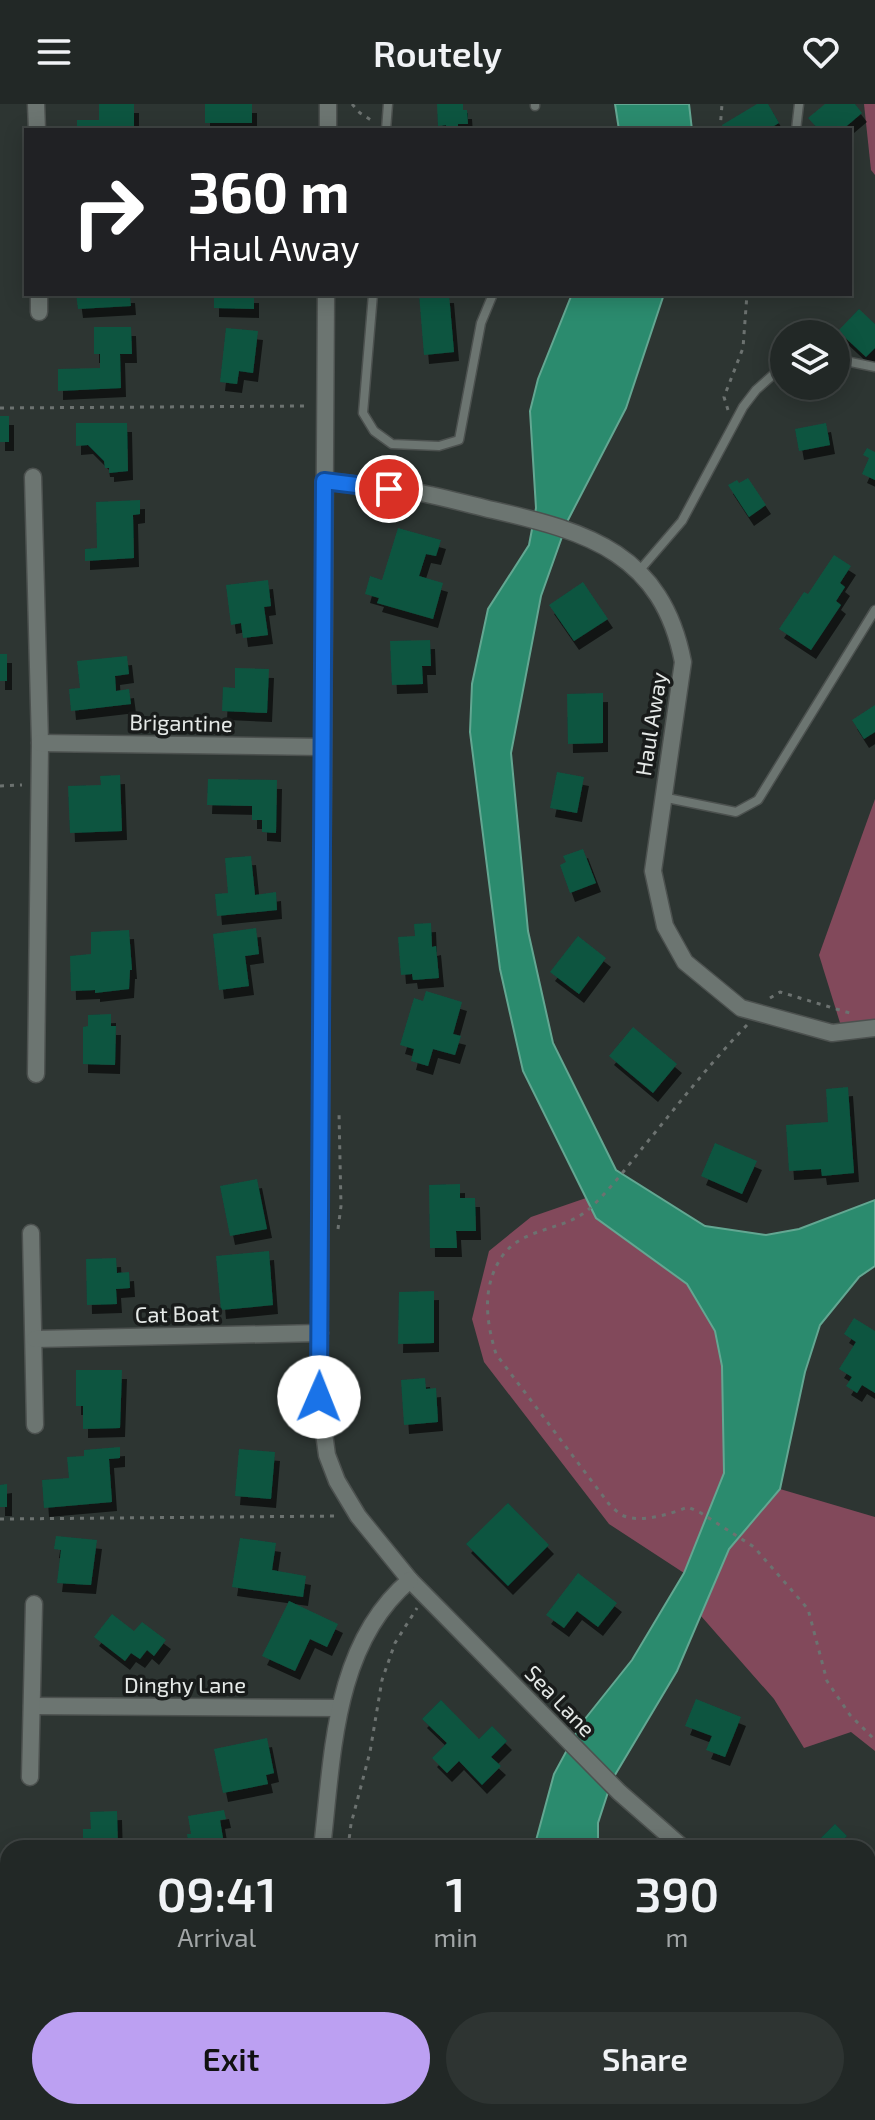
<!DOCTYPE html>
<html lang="en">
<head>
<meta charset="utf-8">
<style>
	body { margin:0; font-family:"Exo 2",sans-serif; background:#2e3432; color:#f1f3f6; height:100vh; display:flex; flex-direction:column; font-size:30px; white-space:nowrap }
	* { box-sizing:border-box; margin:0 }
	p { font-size:26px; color:#a2a6a7 }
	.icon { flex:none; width:44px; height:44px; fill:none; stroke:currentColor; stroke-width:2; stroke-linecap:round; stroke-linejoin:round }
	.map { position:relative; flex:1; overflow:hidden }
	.drawer { position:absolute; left:0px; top:1736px; width:876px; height:280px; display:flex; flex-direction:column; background:#222826; border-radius:24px 24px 0 0; box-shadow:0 4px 20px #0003,0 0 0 2px #3f4443 }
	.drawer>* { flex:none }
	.top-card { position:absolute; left:24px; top:24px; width:828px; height:168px; border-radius:0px; box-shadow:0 4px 20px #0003,0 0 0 2px #3f4443; background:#202124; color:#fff; overflow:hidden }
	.tools { position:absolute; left:770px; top:216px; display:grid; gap:16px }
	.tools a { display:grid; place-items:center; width:80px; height:80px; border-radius:50%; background:#222826; box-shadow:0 4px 20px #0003,0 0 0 2px #3f4443; font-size:40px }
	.pin { position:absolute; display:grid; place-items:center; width:68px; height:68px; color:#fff; margin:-34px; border:4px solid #fff; border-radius:50%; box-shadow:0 2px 8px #0007 }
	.me { position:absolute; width:88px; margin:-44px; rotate:1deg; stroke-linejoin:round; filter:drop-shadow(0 0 6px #0008) }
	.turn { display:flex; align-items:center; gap:28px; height:168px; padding:0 32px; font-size:36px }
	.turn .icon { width:104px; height:104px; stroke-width:2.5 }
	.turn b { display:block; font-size:56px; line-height:68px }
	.eta { display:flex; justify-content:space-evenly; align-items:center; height:136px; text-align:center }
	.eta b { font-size:48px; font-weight:600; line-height:56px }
	.button { display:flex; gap:16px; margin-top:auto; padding:16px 32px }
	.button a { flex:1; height:92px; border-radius:48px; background:#bca0f2; color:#111; font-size:32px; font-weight:600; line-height:92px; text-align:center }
	.button a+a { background:#2e3432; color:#f1f3f6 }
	header { display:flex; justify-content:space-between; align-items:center; height:104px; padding:0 32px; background:#222826; font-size:36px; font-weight:600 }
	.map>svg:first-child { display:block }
	.green { fill:#82495b }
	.water { fill:#2b8b6e; stroke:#63a792; stroke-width:2 }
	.building { fill:#0d5440; filter:url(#shadow) }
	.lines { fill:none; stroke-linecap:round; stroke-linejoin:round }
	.service-casing { stroke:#4c514f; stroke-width:11 }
	.minor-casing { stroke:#4c514f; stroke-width:19 }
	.path { stroke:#6c7270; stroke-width:3; stroke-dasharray:4 6; stroke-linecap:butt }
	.service { stroke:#6c7571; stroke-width:8 }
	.minor { stroke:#6c7571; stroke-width:16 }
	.route-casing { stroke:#114b97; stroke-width:20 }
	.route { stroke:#1a73e8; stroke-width:14 }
	.labels { text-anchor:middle; stroke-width:7; stroke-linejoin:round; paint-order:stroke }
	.street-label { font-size:22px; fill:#e5e9e7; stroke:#181b1a }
</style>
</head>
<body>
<header><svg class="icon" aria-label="menu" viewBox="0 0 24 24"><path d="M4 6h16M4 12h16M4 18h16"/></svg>Routely<svg class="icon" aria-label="heart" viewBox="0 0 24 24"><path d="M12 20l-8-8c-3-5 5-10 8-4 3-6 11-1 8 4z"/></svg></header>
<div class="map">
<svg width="875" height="2016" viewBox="0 0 875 2016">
	<defs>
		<filter id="shadow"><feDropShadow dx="5" dy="9" stdDeviation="0" flood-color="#0009"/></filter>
	</defs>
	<rect width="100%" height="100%" fill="#2d3532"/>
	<g class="green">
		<path d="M864,0H875V71L871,66Z"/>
		<path d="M875,695V917L841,922L819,851Z"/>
		<path d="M586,1094L596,1114L687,1180L715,1227L722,1262L724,1369L684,1469L609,1420L484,1258L472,1215L489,1147L531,1113Z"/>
		<path d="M780,1385L875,1413V1647L851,1628L804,1644L774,1595L701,1512L729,1445Z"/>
	</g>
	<g class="water">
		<path d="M615,0H689L692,26H619Z"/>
		<path d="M572,190H664L626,304L568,416L541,492L511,649L528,827L553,939L616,1066L705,1122L766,1131L799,1125L875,1096V1162L859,1173L820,1221L805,1268L780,1385L729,1445L677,1567L612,1676L598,1719V1744H534L554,1670L581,1620L632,1556L684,1469L724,1369L722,1262L715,1227L687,1180L596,1114L523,967L500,865L470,628L472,580L488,505L529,441L536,404L530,307L538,275Z"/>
		<path d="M584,2008H673L682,2016H590Z"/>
	</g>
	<g class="building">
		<path d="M99,0H134V26H77V16H99Z"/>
		<rect x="205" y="0" width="47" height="19"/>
		<path d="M437,0H463V6H467L468,20H458V26H446V21L438,22Z"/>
		<path d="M757,0H768L779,19L767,26H725L722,21Z"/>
		<path d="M825,0H855L862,9L842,26H819L808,14Z"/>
		<path d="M76,190H130L131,202L78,205Z"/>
		<path d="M214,190H254V205L214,204Z"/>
		<path d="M419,190H449L454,248L424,251Z"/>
		<path d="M859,205L875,220V244L866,253L838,227Z"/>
		<path d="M94,223H131L132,250H120L121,284L58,287V265L100,264V250H94Z"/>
		<path d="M226,224L258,227L253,269L239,267L237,280L220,278Z"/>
		<rect x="0" y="312" width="9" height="26"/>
		<path d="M76,319H127L128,367L109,369V364H105L104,357L88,341L76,342Z"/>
		<path d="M826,319L830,341L799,347L795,325Z"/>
		<path d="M867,344L875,348V376L862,370L869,354L863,351Z"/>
		<path d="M748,374L766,401L749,413L728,381L737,376L739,379Z"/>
		<path d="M140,396V410L133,411L134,454L85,457V445L97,444L96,398Z"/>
		<path d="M398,424L441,436L436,452L426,450L419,472L443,479L433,515L377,499L379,494L365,490L370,472L382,476Z"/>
		<path d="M834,451L851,462L840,479L845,483L836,497L841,501L811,546L779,525L804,488L808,490Z"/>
		<path d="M268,476L271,502L264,503L268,531L243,534L241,519L231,521L226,481Z"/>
		<path d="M583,478L608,515L574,537L549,501Z"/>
		<path d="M430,536L431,562H422L423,580L392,581L390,537Z"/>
		<rect x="0" y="550" width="7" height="27"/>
		<path d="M127,552L129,570L115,572L116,587L129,585L131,600L71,607L69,585L80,584L77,557Z"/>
		<path d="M235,564L269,565L267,609L222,607L223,583L235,584Z"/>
		<path d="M603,589V639L568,640L567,590Z"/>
		<path d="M875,601V628L864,635L852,616Z"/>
		<path d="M557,668L584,673L577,709L550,704Z"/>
		<path d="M120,671L122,727L70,729L68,682L101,681L100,672Z"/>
		<path d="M208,675L277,676L276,729L262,728V716H252V702L207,701Z"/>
		<path d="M583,745L596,779L570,789L560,761L566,758L563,752Z"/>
		<path d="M251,752L255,791L276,788L277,806L217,812L215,790L228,789L225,754Z"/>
		<path d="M431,819L432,843L436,842L439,874L413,876L412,870L401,871L398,833L415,832L414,820Z"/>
		<path d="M256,824L259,850L245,852L249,882L219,886L213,830Z"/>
		<path d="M129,826L132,866H130L129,885L95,889V886L71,887L70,852L91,850V828Z"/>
		<path d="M578,832L606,854L579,890L550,868Z"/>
		<path d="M426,887L462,898L453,930L461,932L455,951L433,945L428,962L411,957L414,945L400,941L414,894L423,897Z"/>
		<path d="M111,910V922H116L115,961L83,960V923L88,922V911Z"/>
		<path d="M633,923L677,960L653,989L609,952Z"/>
		<path d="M848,983L854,1069L822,1072L821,1065L789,1067L786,1021L828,1018L826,985Z"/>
		<path d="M715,1039L757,1057L742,1090L701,1072Z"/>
		<path d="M257,1075L267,1125L230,1132L220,1082Z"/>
		<path d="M460,1080V1094H475L476,1127H456L457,1144H430L429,1081Z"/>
		<path d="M269,1147L273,1201L221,1206L216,1152Z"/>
		<path d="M116,1154L117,1169L129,1168L130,1184L116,1185L117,1200L87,1201L86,1155Z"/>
		<path d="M434,1187V1239L398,1240L399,1188Z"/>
		<path d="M854,1214L875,1227V1289L862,1281L857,1289L846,1282L852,1273L839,1265L856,1238L844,1230Z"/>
		<path d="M76,1266H122L120,1324L83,1325V1302H76Z"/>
		<path d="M425,1274L426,1285L436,1284L438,1318L404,1321L401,1276Z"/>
		<path d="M120,1343V1354L109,1355L112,1398L44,1404L42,1376L69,1374L67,1353L84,1352V1346Z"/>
		<path d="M239,1345L275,1348L271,1395L235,1392Z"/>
		<path d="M7,1380V1403H0V1381Z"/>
		<path d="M508,1399L549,1441L508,1482L466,1440Z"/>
		<path d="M56,1432L97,1436L91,1481L57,1479L61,1446L54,1445Z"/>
		<path d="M240,1434L276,1439L272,1466L306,1472L303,1493L232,1483Z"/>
		<path d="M578,1469L617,1499L598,1523L577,1507L564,1524L546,1511Z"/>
		<path d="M289,1497L338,1520L327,1543L310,1535L295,1567L262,1552Z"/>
		<path d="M112,1510L134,1527L142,1518L166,1536L154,1552L147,1546L140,1555L131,1549L125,1557L94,1533Z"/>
		<path d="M696,1595L741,1613L725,1653L706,1646L712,1632L685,1622Z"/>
		<path d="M441,1596L479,1635L492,1622L507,1637L491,1653L501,1662L482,1681L459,1657L447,1669L432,1654L447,1639L422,1615Z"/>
		<path d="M267,1634L274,1669L266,1671L268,1680L223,1689L214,1645Z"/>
		<path d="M224,1706L226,1715L220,1716L224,1740L240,1738L241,1744H189L187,1730H191L188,1712Z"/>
		<path d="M117,1707L118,1744H83V1725H91L90,1708Z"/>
		<path d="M835,1720L847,1732L843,1736L851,1744H811Z"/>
		<rect x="201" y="2008" width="46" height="8"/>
	</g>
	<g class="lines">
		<defs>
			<g id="service">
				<path d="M535,0V2"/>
				<path d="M386,26L388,0"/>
				<path d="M796,26L799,0"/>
				<path d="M373,190L363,309L374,327L392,340L439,342L459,336L481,219L493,190"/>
				<path d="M836,255L875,263"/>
				<path d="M639,467L682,417L743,303L756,286L784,261"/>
				<path d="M662,693L736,708L758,696L875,506"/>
			</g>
			<g id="minor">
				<path d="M36,0L37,26"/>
				<path d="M328,26V0"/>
				<path d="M39,190V208"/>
				<path d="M326,190L319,1293L327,1351L337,1377L358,1412L410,1476L619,1688L683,1744"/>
				<path d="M33,373L40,639L36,970"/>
				<path d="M324,377C355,381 386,383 416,388C442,393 468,400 493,406C589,428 662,450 683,558L653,767L665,822L685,858L741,904L832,929L875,924"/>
				<path d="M40,639L322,643"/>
				<path d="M31,1129L35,1321"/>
				<path d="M35,1235L320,1229"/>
				<path d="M32,1602L339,1604"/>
				<path d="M30,1673L34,1500"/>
				<path d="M322,1744C333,1651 333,1541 410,1476"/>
				<path d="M868,1885L875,1891"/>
				<path d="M28,2008V2016"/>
				<path d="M313,2016V2008"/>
			</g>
		</defs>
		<use href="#service" class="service-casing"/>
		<use href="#minor" class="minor-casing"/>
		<g class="path">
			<path d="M352,0L360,9L374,18"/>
			<path d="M720,26L722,0"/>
			<path d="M0,304L308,302"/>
			<path d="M728,306L724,293L743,244L747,190"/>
			<path d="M0,682L22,681"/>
			<path d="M770,894L780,888L853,910"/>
			<path d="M747,921C710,959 678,1001 644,1042C627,1063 609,1087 588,1106C563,1127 524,1123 503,1151C481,1182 486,1217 496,1250L609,1400C613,1404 619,1410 624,1412C643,1419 670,1410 688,1403L701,1409L754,1443L808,1505L827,1577L850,1611L875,1636"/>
			<path d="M338,1125L341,1102L339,1009"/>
			<path d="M0,1415L340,1412"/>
			<path d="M348,1744L351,1720L370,1648L382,1576L395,1539L417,1504"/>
			<path d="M0,1780H8"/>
		</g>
		<use href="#service" class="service"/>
		<use href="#minor" class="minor"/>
	</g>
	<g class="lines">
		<defs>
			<path id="route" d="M319,1293L324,377L389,385"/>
		</defs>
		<use href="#route" class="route-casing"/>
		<use href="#route" class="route"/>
	</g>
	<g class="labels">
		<g class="street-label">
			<text transform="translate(181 619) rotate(1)" y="8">Brigantine</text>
			<text transform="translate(651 620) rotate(-81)" y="8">Haul Away</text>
			<text transform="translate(177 1210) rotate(-1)" y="8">Cat Boat</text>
			<text x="185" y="1589">Dinghy Lane</text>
			<text transform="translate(560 1597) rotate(46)" y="8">Sea Lane</text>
		</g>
	</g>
</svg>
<div class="tools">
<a><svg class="icon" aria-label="layers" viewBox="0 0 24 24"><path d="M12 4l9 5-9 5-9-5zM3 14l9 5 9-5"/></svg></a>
</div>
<div class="pin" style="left:389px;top:385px;background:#d93025"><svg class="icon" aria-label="arrive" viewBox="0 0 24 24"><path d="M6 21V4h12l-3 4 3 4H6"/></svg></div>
<svg class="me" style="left:319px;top:1293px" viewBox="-20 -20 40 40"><circle r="19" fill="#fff"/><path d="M0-13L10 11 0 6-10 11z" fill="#1a73e8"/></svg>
<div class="top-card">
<div class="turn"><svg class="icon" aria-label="right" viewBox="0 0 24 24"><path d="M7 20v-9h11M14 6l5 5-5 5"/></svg><div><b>360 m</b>Haul Away</div></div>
</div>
<section class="drawer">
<div class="eta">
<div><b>09:41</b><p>Arrival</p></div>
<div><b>1</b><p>min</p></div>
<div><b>390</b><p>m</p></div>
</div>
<div class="button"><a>Exit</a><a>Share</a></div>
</section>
</div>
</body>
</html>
